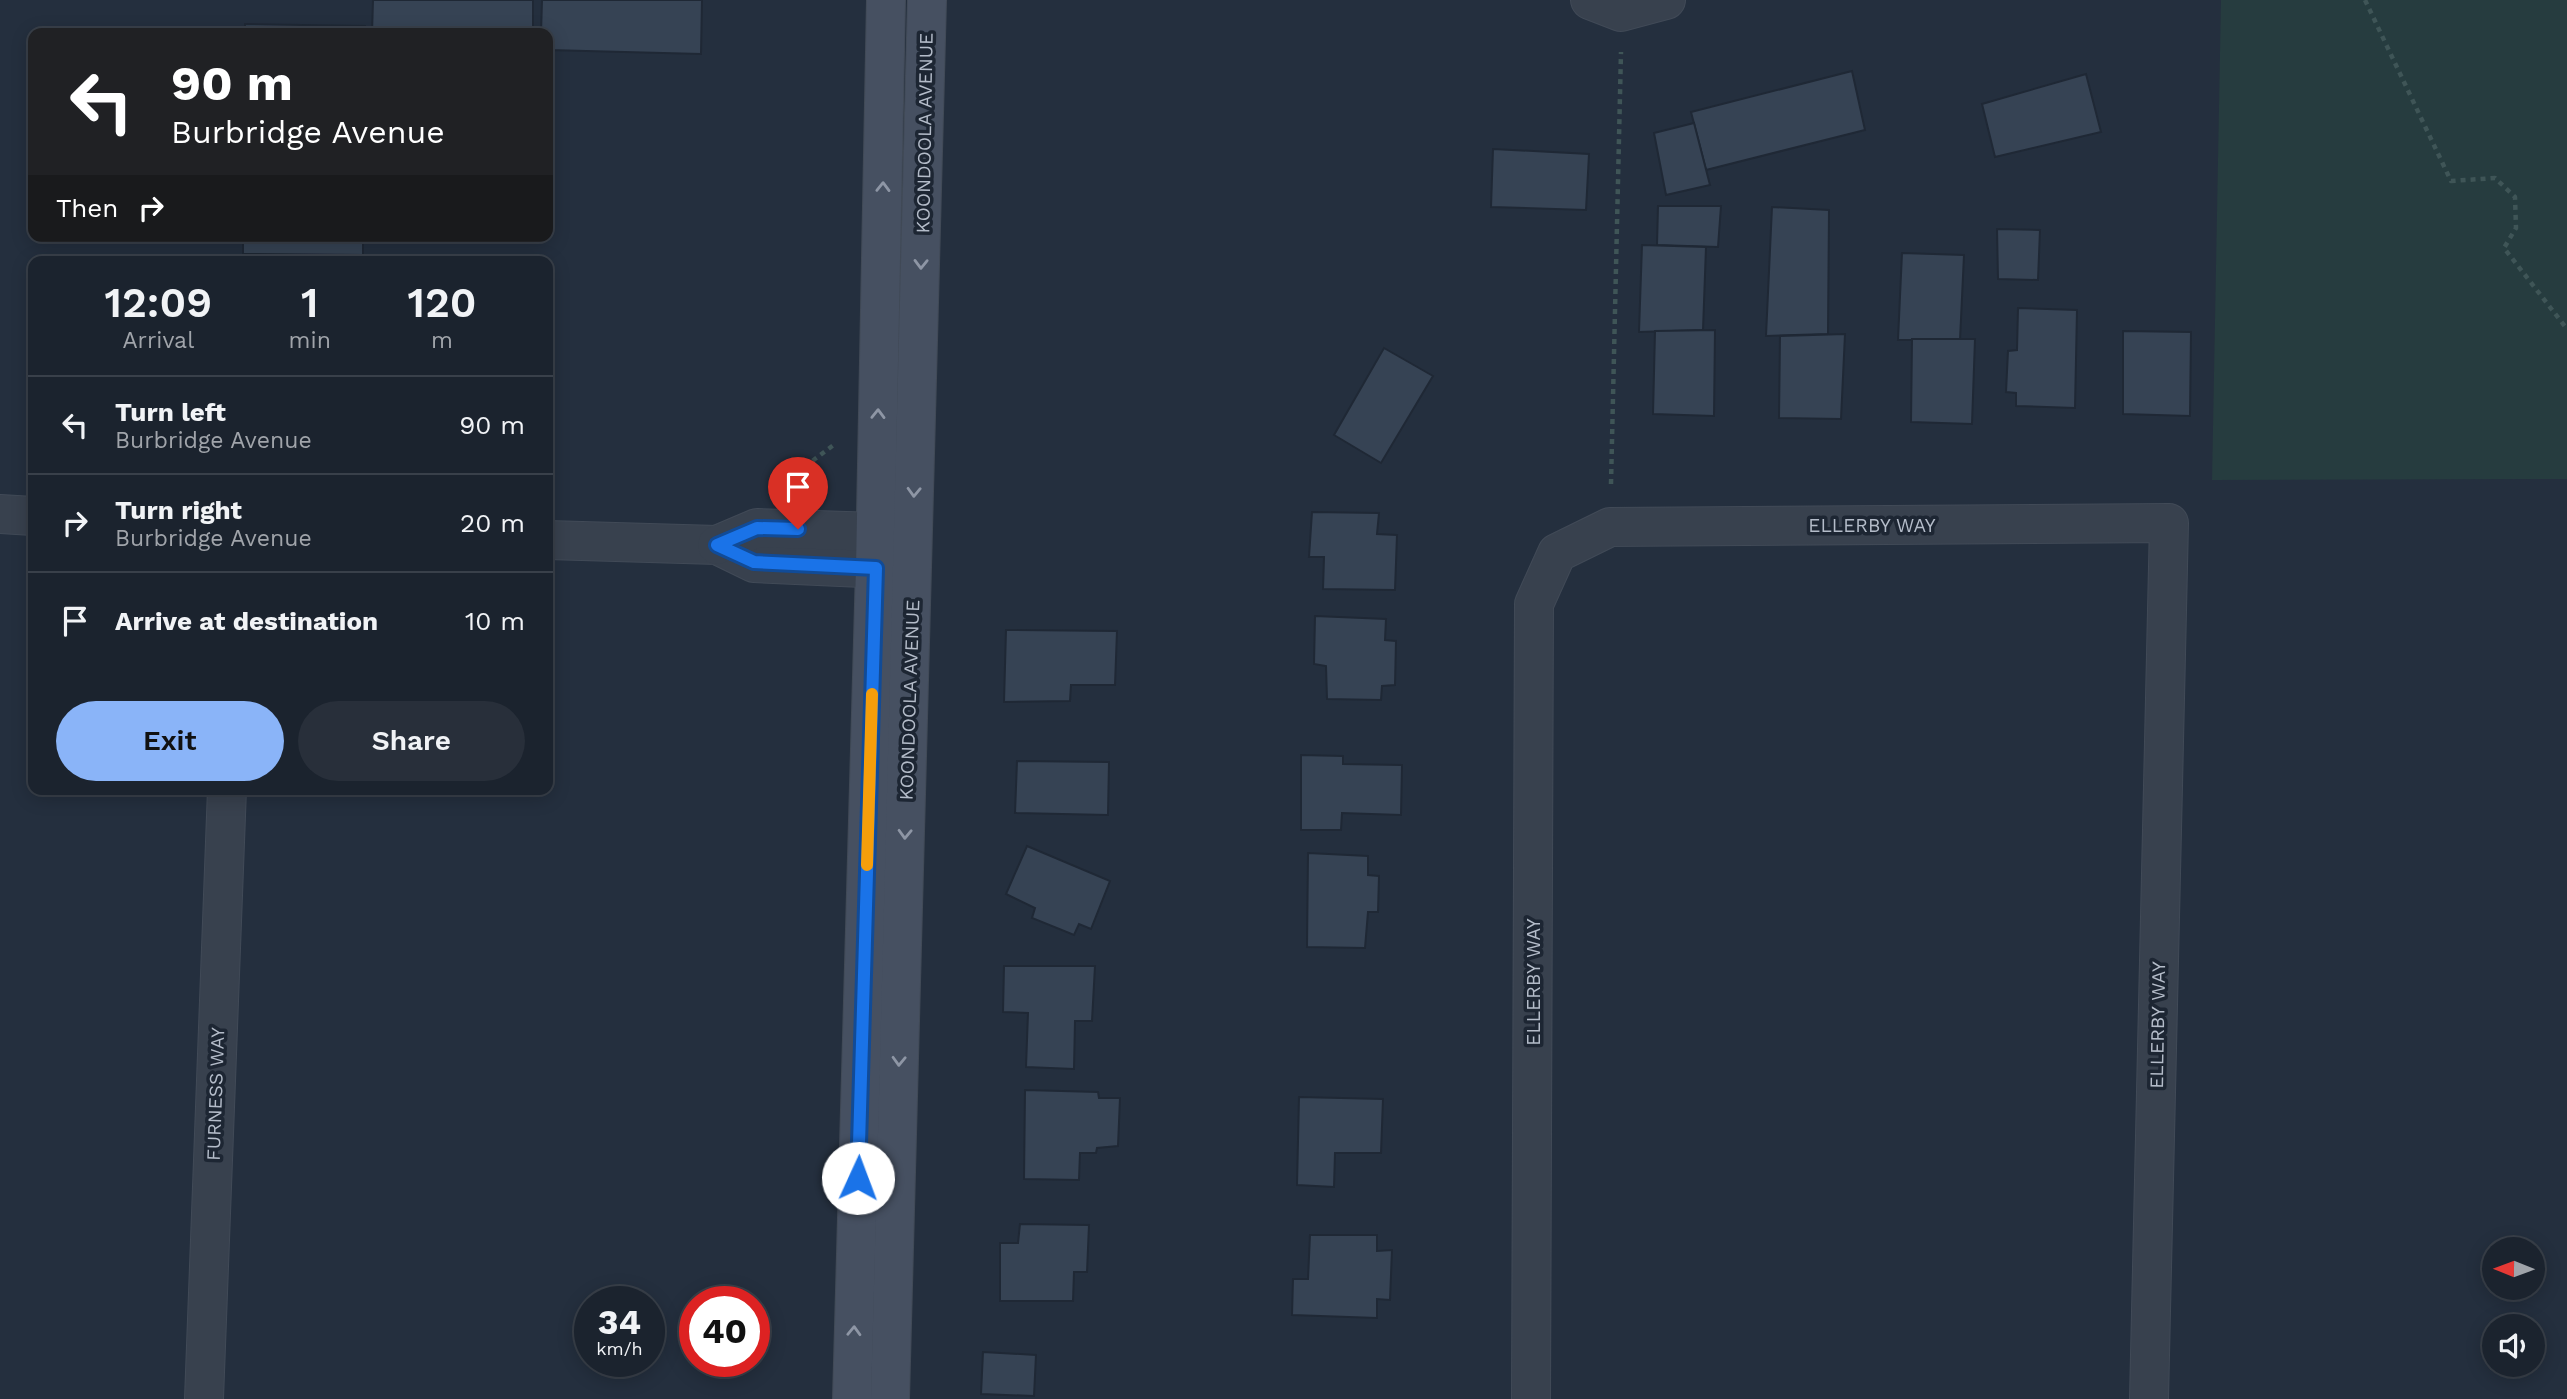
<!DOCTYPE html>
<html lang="en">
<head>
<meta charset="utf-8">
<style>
	body { margin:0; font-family:"Work Sans",sans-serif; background:#282f3a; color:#f1f3f6; height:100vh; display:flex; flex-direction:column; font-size:26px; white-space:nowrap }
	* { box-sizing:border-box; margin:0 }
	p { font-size:23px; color:#a0a4aa }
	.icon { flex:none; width:38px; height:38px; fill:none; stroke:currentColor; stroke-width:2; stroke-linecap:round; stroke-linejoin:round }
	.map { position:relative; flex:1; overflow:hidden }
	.panel { position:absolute; left:28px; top:256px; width:525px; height:539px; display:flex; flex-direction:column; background:#1b232e; border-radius:14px; box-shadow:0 4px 18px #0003,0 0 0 2px #39404a }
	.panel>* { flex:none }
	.hud { position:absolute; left:28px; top:28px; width:525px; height:214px; border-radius:14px; box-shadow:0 4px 18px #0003,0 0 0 2px #39404a; background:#202124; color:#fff; overflow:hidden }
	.needle { width:46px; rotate:271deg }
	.buttons { position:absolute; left:2482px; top:1237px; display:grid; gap:14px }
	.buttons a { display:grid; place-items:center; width:63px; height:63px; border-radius:50%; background:#1b232e; box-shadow:0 4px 18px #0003,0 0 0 2px #39404a; font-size:35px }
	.speed { position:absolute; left:574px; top:1286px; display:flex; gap:14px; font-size:35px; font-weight:700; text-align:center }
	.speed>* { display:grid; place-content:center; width:91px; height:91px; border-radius:50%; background:#1b232e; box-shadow:0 4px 18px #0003,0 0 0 2px #39404a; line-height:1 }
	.speed small { font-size:18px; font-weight:400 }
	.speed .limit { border:10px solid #d22; background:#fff; color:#111 }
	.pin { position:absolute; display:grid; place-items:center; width:60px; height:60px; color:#fff; margin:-72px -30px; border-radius:50% 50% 50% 0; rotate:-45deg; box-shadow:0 0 7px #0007 }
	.pin .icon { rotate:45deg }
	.me { position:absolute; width:77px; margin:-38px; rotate:2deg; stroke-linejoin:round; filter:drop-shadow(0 0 5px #0008) }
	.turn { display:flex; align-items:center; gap:24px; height:147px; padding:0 28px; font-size:32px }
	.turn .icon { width:91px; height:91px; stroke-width:2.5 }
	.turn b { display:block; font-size:49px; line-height:60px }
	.then { display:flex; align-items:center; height:66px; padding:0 28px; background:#0003; gap:14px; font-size:26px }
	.eta { display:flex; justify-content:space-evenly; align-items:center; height:119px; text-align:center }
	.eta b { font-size:42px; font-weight:600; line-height:49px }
	.primary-button { display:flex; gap:14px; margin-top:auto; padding:14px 28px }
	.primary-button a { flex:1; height:80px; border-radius:42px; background:#8ab4f8; color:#111; font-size:28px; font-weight:600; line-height:80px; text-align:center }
	.primary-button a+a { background:#282f3a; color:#f1f3f6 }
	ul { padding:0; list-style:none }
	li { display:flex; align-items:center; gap:21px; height:98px; padding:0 28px; border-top:2px solid #39404a }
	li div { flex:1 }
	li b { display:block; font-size:26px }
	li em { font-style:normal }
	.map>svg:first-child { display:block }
	.green { fill:#263c3f }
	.building { fill:#364354; stroke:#1f2835; stroke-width:2 }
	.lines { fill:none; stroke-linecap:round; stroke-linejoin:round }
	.street-casing { stroke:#414a57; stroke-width:40 }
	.secondary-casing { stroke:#414a57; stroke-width:40 }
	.path { stroke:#3f5557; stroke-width:4.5; stroke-dasharray:5 5; stroke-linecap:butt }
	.street { stroke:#38414e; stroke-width:38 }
	.secondary { stroke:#465061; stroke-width:38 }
	.oneway { stroke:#8e96a5 }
	.route-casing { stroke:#114b97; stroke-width:18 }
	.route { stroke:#1a73e8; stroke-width:12 }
	.slow { stroke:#f59e0b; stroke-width:12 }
	.labels { text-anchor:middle; stroke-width:7; stroke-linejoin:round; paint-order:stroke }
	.street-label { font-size:19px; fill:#b4bcc9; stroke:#1d2633 }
</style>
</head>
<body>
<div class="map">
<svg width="2567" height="1399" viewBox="0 0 2567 1399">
	<rect width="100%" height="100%" fill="#242f3e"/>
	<path class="green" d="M2221,0H2567V479L2212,480Z"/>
	<g class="building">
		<path d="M373,0H533V33H372Z"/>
		<path d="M542,0H702L701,54L548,50V33H541Z"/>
		<path d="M245,24L365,26V33H245Z"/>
		<path d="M1852,71L1865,130L1706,170L1691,112Z"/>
		<path d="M2086,74L2101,132L1995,157L1982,104Z"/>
		<path d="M1694,123L1710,185L1666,195L1654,133Z"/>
		<path d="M1493,149L1589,154L1586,210L1491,207Z"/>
		<path d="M1658,206H1721L1718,247L1657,245Z"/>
		<path d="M1772,207L1829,210L1828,334L1766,336Z"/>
		<path d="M1997,229L2040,230L2038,280L1998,279Z"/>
		<path d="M243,236H363V255L243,254Z"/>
		<path d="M1642,245L1706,247L1703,330L1639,332Z"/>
		<path d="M1902,253L1964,255L1960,340H1898Z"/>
		<path d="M2018,308L2077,310L2075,408L2016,406V393L2006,392L2008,351L2017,350Z"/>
		<path d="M1715,330L1714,416L1653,414L1655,331Z"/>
		<path d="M2123,331L2191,332L2190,416L2123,414Z"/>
		<path d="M1845,334L1841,419L1779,418L1780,336Z"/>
		<path d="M1912,339H1975L1972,424L1911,422Z"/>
		<path d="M1384,348L1433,376L1381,463L1334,435Z"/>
		<path d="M1312,512L1379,513L1377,534L1397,535L1395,590L1323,589L1324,557H1309Z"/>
		<path d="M1315,616L1386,619L1385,640L1396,641L1395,685L1382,686L1381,700L1327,699L1326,666L1314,664Z"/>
		<path d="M1006,630L1117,631L1115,685H1071L1070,701L1004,702Z"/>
		<path d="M1301,755L1343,756V764L1402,765L1401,815L1342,813L1341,830H1301Z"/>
		<path d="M1017,761L1109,762L1108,815L1015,813Z"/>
		<path d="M1027,846L1110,881L1091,929L1079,924L1074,935L1032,918L1035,908L1006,894Z"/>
		<path d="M1308,853L1368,856V875L1379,876L1378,912H1368L1365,948L1307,947Z"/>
		<path d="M1004,966H1095L1092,1021H1075L1074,1069L1026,1067L1028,1013L1003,1012Z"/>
		<path d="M1025,1090L1098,1092L1099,1098H1120L1118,1146L1097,1148L1096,1153H1080L1079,1180L1024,1179Z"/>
		<path d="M1299,1097L1383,1099L1381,1153H1335L1334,1187L1297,1185Z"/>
		<path d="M1020,1224L1089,1225L1087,1272H1074L1073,1301H1000V1243H1018Z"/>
		<path d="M1310,1235H1377V1251L1392,1250L1390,1300L1377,1299V1318L1292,1315L1293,1279H1308Z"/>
		<path d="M983,1352L1036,1355L1034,1396L981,1394Z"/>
	</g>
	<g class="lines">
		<defs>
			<g id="street">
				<path d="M1590,0L1621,12L1666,0"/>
				<path d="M0,514L33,516"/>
				<path d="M548,540L717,545L754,563L907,570"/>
				<path d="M717,545L757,528L908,533"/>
				<path d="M204,1399L227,789"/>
				<path d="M1531,1399L1534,604L1557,553L1610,527L2169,523L2149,1399"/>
			</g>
			<g id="secondary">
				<path d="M852,1399L875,568L886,0"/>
				<path d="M890,1399L927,0"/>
			</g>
		</defs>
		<use href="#street" class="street-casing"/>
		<use href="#secondary" class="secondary-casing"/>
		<g class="path">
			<path d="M2365,0L2451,181L2495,178L2515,197L2516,228L2504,248L2567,329"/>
			<path d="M1611,484L1621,52"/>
			<path d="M802,486L803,468L835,444"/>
		</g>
		<use href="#street" class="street"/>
		<use href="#secondary" class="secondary"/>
	</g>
	<defs><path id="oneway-chevron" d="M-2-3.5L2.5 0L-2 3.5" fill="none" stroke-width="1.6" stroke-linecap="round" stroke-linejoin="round" transform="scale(1.75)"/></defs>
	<g class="oneway">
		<use href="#oneway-chevron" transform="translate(883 187) rotate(-89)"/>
		<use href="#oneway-chevron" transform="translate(921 264) rotate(91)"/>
		<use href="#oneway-chevron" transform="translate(878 414) rotate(-89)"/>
		<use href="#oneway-chevron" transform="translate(914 492) rotate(92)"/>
		<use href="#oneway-chevron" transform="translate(905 834) rotate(92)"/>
		<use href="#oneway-chevron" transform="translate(899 1061) rotate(92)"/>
		<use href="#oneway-chevron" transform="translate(854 1331) rotate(-88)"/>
	</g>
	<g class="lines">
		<defs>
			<path id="route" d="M798,529L757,528L717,545L754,562L876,568L858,1178"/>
		</defs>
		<use href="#route" class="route-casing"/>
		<use href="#route" class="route"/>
		<path class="slow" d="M867,865L872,694"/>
	</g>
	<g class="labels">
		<g class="street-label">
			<text transform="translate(924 133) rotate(-89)" y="7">KOONDOOLA AVENUE</text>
			<text x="1872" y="532">ELLERBY WAY</text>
			<text transform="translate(909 700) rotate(-88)" y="7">KOONDOOLA AVENUE</text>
			<text transform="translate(1533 982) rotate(-90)" y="7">ELLERBY WAY</text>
			<text transform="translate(2157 1025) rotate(-89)" y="7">ELLERBY WAY</text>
			<text transform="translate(215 1094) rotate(-88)" y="7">FURNESS WAY</text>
		</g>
	</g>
</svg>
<div class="buttons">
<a><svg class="needle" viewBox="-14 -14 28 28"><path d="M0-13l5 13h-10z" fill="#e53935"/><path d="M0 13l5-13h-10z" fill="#a0a4aa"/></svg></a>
<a><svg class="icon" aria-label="sound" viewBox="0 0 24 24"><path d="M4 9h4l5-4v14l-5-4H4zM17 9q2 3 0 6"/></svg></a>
</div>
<div class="speed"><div>34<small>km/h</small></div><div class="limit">40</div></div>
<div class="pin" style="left:798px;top:529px;background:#d93025"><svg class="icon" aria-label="arrive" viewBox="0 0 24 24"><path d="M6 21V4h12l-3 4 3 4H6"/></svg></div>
<svg class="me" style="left:858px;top:1178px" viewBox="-20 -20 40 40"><circle r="19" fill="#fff"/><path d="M0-13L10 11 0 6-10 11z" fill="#1a73e8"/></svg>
<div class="hud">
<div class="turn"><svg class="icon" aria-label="left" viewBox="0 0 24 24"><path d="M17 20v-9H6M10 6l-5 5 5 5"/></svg><div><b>90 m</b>Burbridge Avenue</div></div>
<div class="then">Then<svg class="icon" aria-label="right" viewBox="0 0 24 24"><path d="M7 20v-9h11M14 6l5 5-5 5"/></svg></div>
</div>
<section class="panel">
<div class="eta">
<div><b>12:09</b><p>Arrival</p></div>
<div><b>1</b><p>min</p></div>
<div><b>120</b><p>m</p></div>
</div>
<ul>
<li><svg class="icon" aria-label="left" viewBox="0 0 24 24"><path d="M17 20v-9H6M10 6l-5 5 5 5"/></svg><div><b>Turn left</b><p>Burbridge Avenue</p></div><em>90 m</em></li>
<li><svg class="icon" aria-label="right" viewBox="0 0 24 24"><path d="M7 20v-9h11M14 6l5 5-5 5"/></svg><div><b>Turn right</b><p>Burbridge Avenue</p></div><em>20 m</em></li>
<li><svg class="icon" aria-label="arrive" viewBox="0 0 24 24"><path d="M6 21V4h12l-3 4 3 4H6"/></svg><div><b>Arrive at destination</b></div><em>10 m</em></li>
</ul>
<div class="primary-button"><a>Exit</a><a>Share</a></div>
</section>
</div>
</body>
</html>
